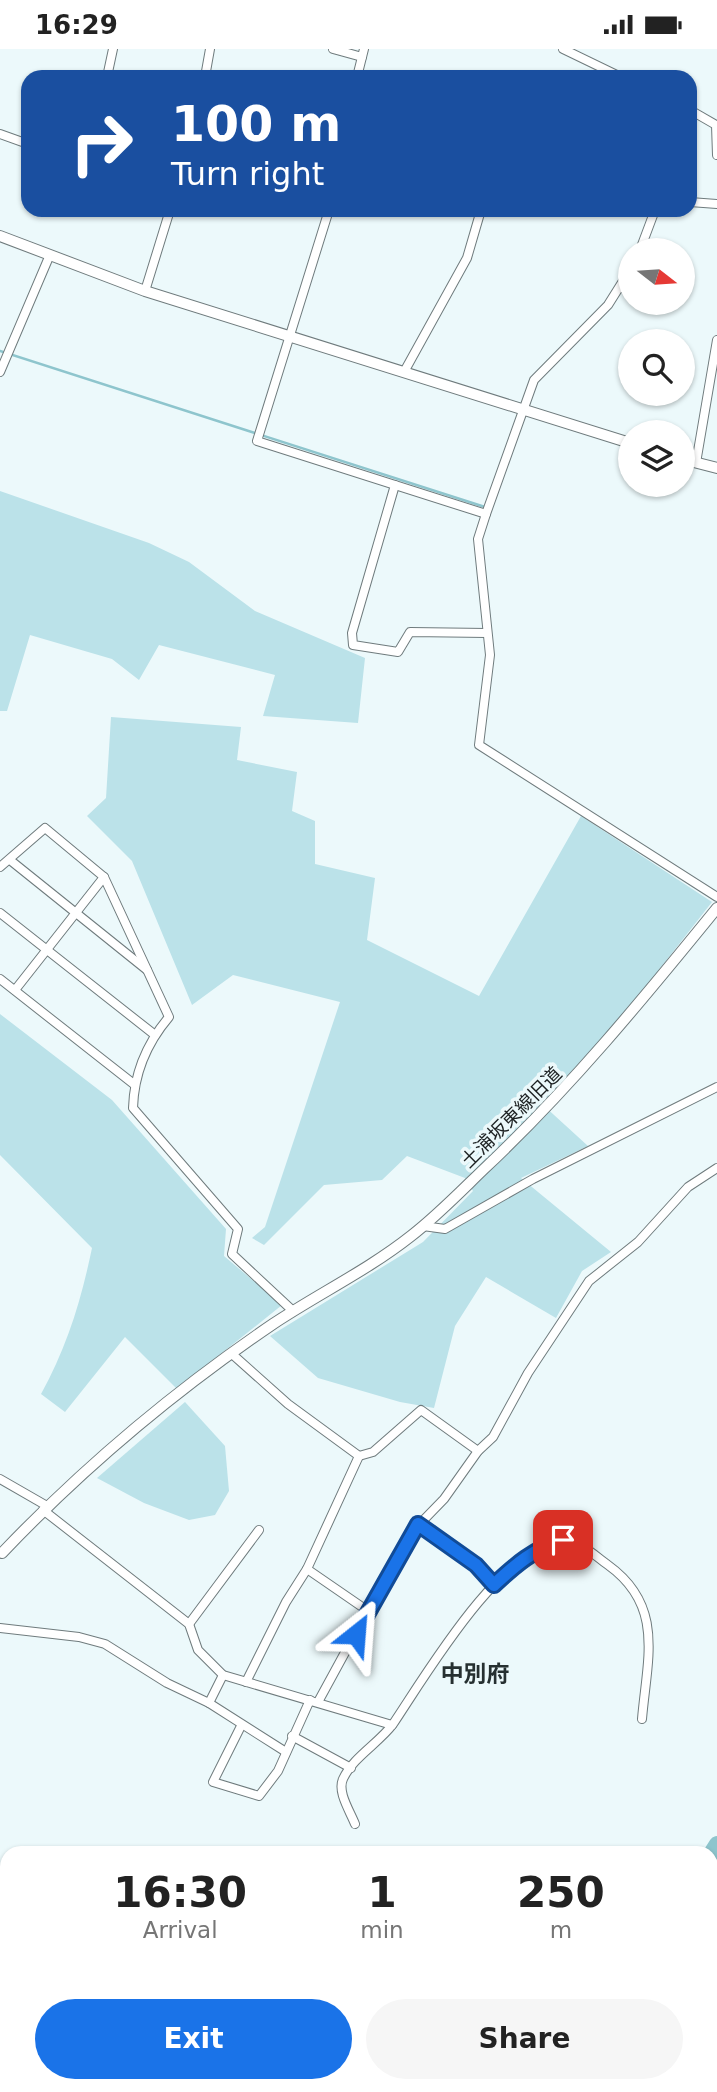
<!DOCTYPE html>
<html lang="en">
<head>
<meta charset="utf-8">
<style>
	body { margin:0; font-family:"DejaVu Sans","Noto Sans JP",sans-serif; background:#f6f6f6; color:#222; height:100vh; display:flex; flex-direction:column; font-size:26px; white-space:nowrap }
	* { box-sizing:border-box; margin:0 }
	p { font-size:23px; color:#767676 }
	.icon { flex:none; width:38px; height:38px; fill:none; stroke:currentColor; stroke-width:2; stroke-linecap:round; stroke-linejoin:round }
	.map { position:relative; flex:1; overflow:hidden }
	.details { position:absolute; left:0px; top:1797px; width:718px; height:247px; display:flex; flex-direction:column; background:#fff; border-radius:21px 21px 0 0; box-shadow:0 2px 5px #0004 }
	.details>* { flex:none }
	.guide { position:absolute; left:21px; top:21px; width:676px; height:147px; border-radius:21px; box-shadow:0 2px 5px #0004; background:#1a4fa0; color:#fff; overflow:hidden }
	.needle { width:46px; rotate:107deg }
	.fabs { position:absolute; left:618px; top:189px; display:grid; gap:14px }
	.fabs a { display:grid; place-items:center; width:77px; height:77px; border-radius:50%; background:#fff; box-shadow:0 2px 5px #0004; font-size:35px }
	.pin { position:absolute; display:grid; place-items:center; width:60px; height:60px; color:#fff; margin:-30px; border-radius:14px; box-shadow:0 4px 10px #0006 }
	.me { position:absolute; width:77px; margin:-38px; rotate:28deg; stroke-linejoin:round; filter:drop-shadow(0 0 5px #0008) }
	.turn { display:flex; align-items:center; gap:24px; height:147px; padding:0 35px; font-size:32px }
	.turn .icon { width:91px; height:91px; stroke-width:2.5 }
	.turn b { display:block; font-size:49px; line-height:60px }
	.eta { display:flex; justify-content:space-evenly; align-items:center; height:119px; text-align:center }
	.eta b { font-size:42px; font-weight:700; line-height:49px }
	.cta { display:flex; gap:14px; margin-top:auto; padding:14px 35px }
	.cta a { flex:1; height:80px; border-radius:42px; background:#1a73e8; color:#fff; font-size:28px; font-weight:700; line-height:80px; text-align:center }
	.cta a+a { background:#f6f6f6; color:#222 }
	.status { display:flex; justify-content:space-between; align-items:center; height:49px; padding:0 35px; background:#fff; direction:ltr }
	.status svg { height:19px; fill:currentColor }
	.map>svg:first-child { display:block }
	.green { fill:#bbe2e9 }
	.lines { fill:none; stroke-linecap:round; stroke-linejoin:round }
	.stream { stroke:#8ec5cd; stroke-width:2.5 }
	.river { stroke:#8ec5cd; stroke-width:16 }
	.minor-casing { stroke:#6f7b7d; stroke-width:10 }
	.tertiary-casing { stroke:#6f7b7d; stroke-width:12 }
	.minor { stroke:#fff; stroke-width:8 }
	.tertiary { stroke:#fff; stroke-width:10 }
	.route-casing { stroke:#114b97; stroke-width:18 }
	.route { stroke:#1a73e8; stroke-width:12 }
	.labels { text-anchor:middle; stroke-width:7; stroke-linejoin:round; paint-order:stroke }
	.street-label { font-size:19px; fill:#1d2122; stroke:#ecf9fb }
	.quarter-label { font-size:23px; font-weight:bold; fill:#263031; stroke:#ecf9fb }
</style>
</head>
<body>
<div class="status"><b>16:29</b><svg viewBox="0 0 49 12"><path d="M0 12V9h3v3zM5 12V6h3v6zM10 12V3h3v9zM15 12V0h3v12zM26 1h20v11H26zM47 4h2v5h-2z"/></svg></div>
<div class="map">
<svg width="717" height="2043" viewBox="0 0 717 2043">
	<rect width="100%" height="100%" fill="#ecf9fb"/>
	<g class="green">
		<path d="M0,442L149,494L189,513L255,562L365,609L358,674L263,667L275,626L159,596L139,631L112,610L30,586L7,662H0Z"/>
		<path d="M111,668L241,678L237,711L297,723L292,762L315,772V815L375,829L367,891L479,947L581,767L712,853L629,959L542,1055L588,1097L521,1129L611,1203L582,1222L556,1269L486,1228L455,1277L434,1359L400,1353L318,1329L270,1287L423,1193L473,1142L465,1129L407,1107L382,1131L324,1136L264,1196L252,1189L265,1178L340,953L233,926L192,956L132,812L87,767L106,749Z"/>
		<path d="M0,965L112,1051L226,1180L224,1207L282,1256L177,1340L125,1288L65,1363L41,1345C67,1298 81,1252 92,1199L0,1106Z"/>
		<path d="M185,1353L225,1397L229,1442L215,1466L189,1471L144,1454L97,1429Z"/>
	</g>
	<g class="lines">
		<path class="stream" d="M0,302L485,458"/>
		<g class="river">
			<path d="M710,1806L717,1795"/>
			<path d="M0,1925L7,1929"/>
		</g>
		<defs>
			<g id="minor">
				<path d="M333,0L362,8"/>
				<path d="M563,0L621,28"/>
				<path d="M107,28L113,0"/>
				<path d="M205,28L210,0"/>
				<path d="M357,28L364,0"/>
				<path d="M690,61L716,76L717,106"/>
				<path d="M0,85L28,95"/>
				<path d="M690,153L717,155"/>
				<path d="M329,161L257,392L486,465"/>
				<path d="M640,201L655,161"/>
				<path d="M630,221L608,256L534,331L486,465L478,490L490,606L479,696L717,848"/>
				<path d="M145,242L170,161"/>
				<path d="M0,323L49,208"/>
				<path d="M404,323L467,209L481,161"/>
				<path d="M696,414L717,291"/>
				<path d="M395,436L352,584L353,596L398,603L410,583L487,584"/>
				<path d="M10,811L147,921"/>
				<path d="M0,818L45,779L104,828L169,968C147,994 134,1025 133,1059L238,1180L232,1205L293,1262"/>
				<path d="M0,864L155,986"/>
				<path d="M0,930L135,1036"/>
				<path d="M15,941L104,828"/>
				<path d="M423,1177L445,1180L533,1130L717,1038"/>
				<path d="M232,1305L288,1355L359,1407L307,1520L286,1553L246,1633"/>
				<path d="M359,1407L373,1403L421,1361L478,1402"/>
				<path d="M0,1430L47,1457"/>
				<path d="M43,1461L189,1575L198,1601L223,1626L392,1676"/>
				<path d="M418,1475L476,1516L494,1536"/>
				<path d="M307,1520L368,1562"/>
				<path d="M189,1575L259,1481"/>
				<path d="M0,1579L79,1588L105,1595L167,1634L209,1654L286,1703"/>
				<path d="M318,1653L409,1486L444,1450L478,1402L493,1388L528,1324L589,1232L638,1193L688,1138L717,1119"/>
				<path d="M209,1654L223,1626"/>
				<path d="M241,1677L213,1733L259,1747L278,1722L310,1651"/>
				<path d="M292,1687L351,1719"/>
				<path d="M355,1775C350,1762 337,1743 343,1730C353,1708 379,1694 393,1675C426,1626 500,1499 562,1492C579,1490 595,1507 608,1516C665,1557 647,1610 642,1670"/>
			</g>
			<g id="tertiary">
				<path d="M0,187L145,242L630,394"/>
				<path d="M682,410L717,419"/>
				<path d="M2,1504C83,1419 176,1341 273,1275C318,1245 368,1221 411,1187C437,1167 461,1142 485,1119C570,1039 643,950 717,859"/>
			</g>
		</defs>
		<use href="#minor" class="minor-casing"/>
		<use href="#tertiary" class="tertiary-casing"/>
		<use href="#minor" class="minor"/>
		<use href="#tertiary" class="tertiary"/>
	</g>
	<g class="lines">
		<defs>
			<path id="route" d="M356,1585L418,1475L476,1516L494,1536C515,1516 535,1499 563,1491"/>
		</defs>
		<use href="#route" class="route-casing"/>
		<use href="#route" class="route"/>
	</g>
	<g class="labels">
		<g class="street-label">
			<text transform="translate(511 1068) rotate(-45)" y="7">土浦坂東線旧道</text>
		</g>
		<g class="quarter-label">
			<text x="475" y="1633">中別府</text>
		</g>
	</g>
</svg>
<div class="fabs">
<a><svg class="needle" viewBox="-14 -14 28 28"><path d="M0-13l5 13h-10z" fill="#e53935"/><path d="M0 13l5-13h-10z" fill="#767676"/></svg></a>
<a><svg class="icon" aria-label="search" viewBox="0 0 24 24"><circle cx="10" cy="10" r="6"/><path d="M15 15l6 6"/></svg></a>
<a><svg class="icon" aria-label="layers" viewBox="0 0 24 24"><path d="M12 4l9 5-9 5-9-5zM3 14l9 5 9-5"/></svg></a>
</div>
<div class="pin" style="left:563px;top:1491px;background:#d93025"><svg class="icon" aria-label="arrive" viewBox="0 0 24 24"><path d="M6 21V4h12l-3 4 3 4H6"/></svg></div>
<svg class="me" style="left:356px;top:1585px" viewBox="-20 -20 40 40"><path d="M0-17L14 15 0 8-14 15z" fill="#1a73e8" stroke="#fff" stroke-width="4"/></svg>
<div class="guide">
<div class="turn"><svg class="icon" aria-label="right" viewBox="0 0 24 24"><path d="M7 20v-9h11M14 6l5 5-5 5"/></svg><div><b>100 m</b>Turn right</div></div>
</div>
<section class="details">
<div class="eta">
<div><b>16:30</b><p>Arrival</p></div>
<div><b>1</b><p>min</p></div>
<div><b>250</b><p>m</p></div>
</div>
<div class="cta"><a>Exit</a><a>Share</a></div>
</section>
</div>
</body>
</html>
